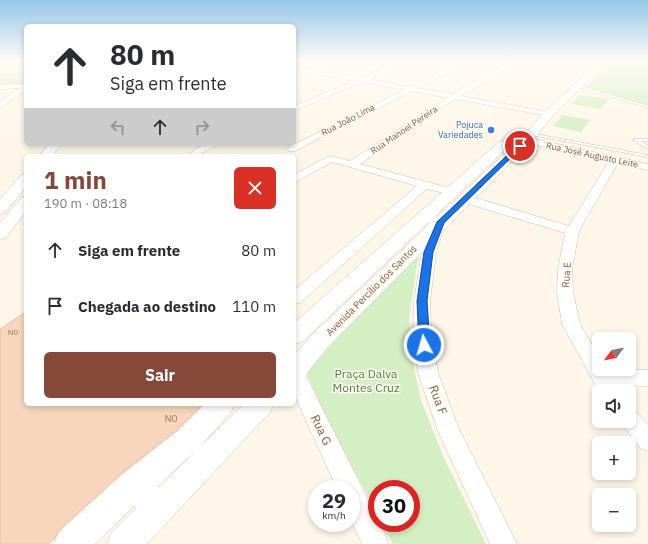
<!DOCTYPE html>
<html lang="pt">
<head>
<meta charset="utf-8">
<style>
	body { margin:0; font-family:"IBM Plex Sans",sans-serif; background:#f7f7f7; color:#2b2b33; height:100vh; display:flex; flex-direction:column; font-size:15px; white-space:nowrap }
	* { box-sizing:border-box; margin:0 }
	p { font-size:13px; color:#7c7c81 }
	.icon { flex:none; width:22px; height:22px; fill:none; stroke:currentColor; stroke-width:2; stroke-linecap:round; stroke-linejoin:round }
	.map { position:relative; flex:1; overflow:hidden }
	.sheet { position:absolute; left:24px; top:154px; width:272px; height:252px; display:flex; flex-direction:column; background:#fff; border-radius:6px; box-shadow:0 2px 6px #0003 }
	.sheet>* { flex:none }
	.guide { position:absolute; left:24px; top:24px; width:272px; height:122px; border-radius:6px; box-shadow:0 2px 6px #0003; background:#fff; color:#2b2b33; overflow:hidden }
	.needle { width:26px; rotate:238deg }
	.tools { position:absolute; left:592px; top:332px; display:grid; gap:8px }
	.tools a { display:grid; place-items:center; width:44px; height:44px; border-radius:6px; background:#fff; box-shadow:0 2px 6px #0003; font-size:20px }
	.speed { position:absolute; left:308px; top:480px; display:flex; gap:8px; font-size:20px; font-weight:700; text-align:center }
	.speed>* { display:grid; place-content:center; width:52px; height:52px; border-radius:50%; background:#fff; box-shadow:0 2px 6px #0003; line-height:1 }
	.speed small { font-size:10px; font-weight:400 }
	.speed .limit { border:6px solid #d22; background:#fff; color:#111 }
	.pin { position:absolute; display:grid; place-items:center; width:34px; height:34px; color:#fff; margin:-17px; border:2px solid #fff; border-radius:50%; box-shadow:0 1px 4px #0007 }
	.me { position:absolute; width:44px; margin:-22px; rotate:354deg; stroke-linejoin:round; filter:drop-shadow(0 0 3px #0008) }
	.turn { display:flex; align-items:center; gap:14px; height:84px; padding:0 20px; font-size:18px }
	.turn .icon { width:52px; height:52px; stroke-width:2.5 }
	.turn b { display:block; font-size:28px; line-height:34px }
	.lanes { display:flex; align-items:center; height:38px; padding:0 20px; background:#0003; justify-content:center; gap:20px; direction:ltr }
	.lanes .off { opacity:.35 }
	.round { display:grid; place-items:center; flex:none; width:42px; height:42px; border-radius:6px; background:#f7f7f7 }
	.head { display:flex; align-items:center; justify-content:space-between; height:68px; padding:0 20px }
	h1 { font-size:24px; font-weight:700; line-height:30px; color:#85493a }
	.primary-button { display:flex; gap:8px; margin-top:auto; padding:8px 20px }
	.primary-button a { flex:1; height:46px; border-radius:6px; background:#85493a; color:#fff; font-size:16px; font-weight:700; line-height:46px; text-align:center }
	ul { padding:0; list-style:none }
	li { display:flex; align-items:center; gap:12px; height:56px; padding:0 20px }
	li div { flex:1 }
	li b { display:block; font-size:15px }
	li em { font-style:normal }
	.map>svg:first-child { display:block }
	.green { fill:#d5efc5 }
	.building { fill:#f7d6bd; stroke:#ecbc9c }
	.lines { fill:none; stroke-linecap:round; stroke-linejoin:round }
	.service-casing { stroke:#d3beac; stroke-width:1 }
	.minor-casing { stroke:#d3beac; stroke-width:1 }
	.tertiary-casing { stroke:#d3beac; stroke-width:1 }
	.service { fill:#fff; fill-rule:evenodd }
	.minor { fill:#fff; fill-rule:evenodd }
	.tertiary { fill:#fff; fill-rule:evenodd }
	.route { fill:#1a73e8; stroke:#114b97 }
	.shop-dot { fill:#3f7fe0; stroke:#fffaf1; stroke-width:1.5 }
	.labels { text-anchor:middle; stroke-width:3; stroke-linejoin:round; paint-order:stroke }
	.number-label { font-size:8px; fill:#9c7a65 }
	.far-street-label { font-size:9px; fill:#7d5c48; stroke:#fffaf1 }
	.far-shop-label { font-size:9px; fill:#366cbe; stroke:#fffaf1; text-anchor:end }
	.street-label { font-size:10px; fill:#7d5c48; stroke:#fffaf1 }
	.near-number-label { font-size:10px; fill:#9c7a65 }
	.near-park-label { font-size:12px; fill:#4d7e3c; stroke:#fffaf1 }
	.near-street-label { font-size:12px; fill:#7d5c48; stroke:#fffaf1 }
</style>
</head>
<body>
<div class="map">
<svg width="648" height="544" viewBox="0 0 648 544">
	<rect width="100%" height="100%" fill="#fef7e9"/>
	<g class="green">
		<path d="M611,60L648,63V108L583,89Z"/>
		<path d="M26,72V85L0,86V73Z"/>
		<path d="M580,95L609,99L601,109L572,104Z"/>
		<path d="M563,115L590,120L581,132L553,126Z"/>
		<path d="M419,253L409,318L414,368L421,400L444,458L486,544H393L381,523H411V489H377V514L326,418L308,377L307,370Z"/>
	</g>
	<path class="building" d="M26,312V404H203L178,429L122,473L58,531L55,538L48,544H0V329Z"/>
	<g class="lines">
		<defs>
			<g id="service">
				<path d="M628,60L648,63V65L618,60Z"/>
				<path d="M577,85L648,106V108L577,87Z"/>
				<path d="M530,133L648,155V157L531,135H530Z"/>
				<path d="M634,139H648V141H641L648,146V149L634,141Z"/>
			</g>
			<g id="minor">
				<path d="M322,60H338L385,68L403,60H412L369,79L410,87L464,60H472L418,88L452,94L514,60H522L461,96L549,112L553,114L549,116L455,99L360,164L457,190L459,192L457,194L453,195L427,189L300,303L294,304V290L417,186L332,162L294,183V175L327,157L331,156L350,161L447,98L412,91L295,151H289L287,149L289,147L404,90L362,82L294,111V106L354,81L294,70V66L361,78L379,71Z"/>
				<path d="M26,84V90L0,108V102L20,88L0,89V85Z"/>
				<path d="M512,134L648,164V170L618,163L579,231L572,270L573,292L580,324L599,357V369L648,370V386L617,385L620,391H599L594,382L562,324L557,292L558,270L565,233L462,202L460,199L462,196L466,195L569,226L609,161L509,139L507,137L509,135Z"/>
				<path d="M206,144H219L201,153L199,156H189L195,149Z"/>
				<path d="M425,213L445,219L446,222L436,252L430,301L431,331L438,373L459,429L517,544H490L438,431L418,373L413,331L414,301L422,252L433,224L421,220L419,217L421,214Z"/>
				<path d="M294,365L301,367L304,372L377,518V523H380L389,544H362L351,520V489H337L294,394Z"/>
				<path d="M629,409L637,412L648,425V451L640,448L620,421H629Z"/>
			</g>
			<g id="tertiary">
				<path d="M600,60H608L553,116L529,144L327,348L303,378L294,380V355L311,336L521,138L545,112Z"/>
				<path d="M503,141L507,142L509,145L507,148L302,342L294,344V323L499,142Z"/>
				<path d="M49,144H61L52,156H39Z"/>
				<path d="M26,174V187L6,212L0,214V199L21,175Z"/>
				<path d="M26,196V211L6,238L0,239V223L21,198Z"/>
				<path d="M205,404H235L231,412L201,446L244,404H274L270,412L147,544H107L112,532L136,508L134,506L95,544H54L59,532L123,474L179,430ZM196,451L159,487L157,485Z"/>
			</g>
		</defs>
		<use href="#service" class="service-casing"/>
		<use href="#minor" class="minor-casing"/>
		<use href="#tertiary" class="tertiary-casing"/>
		<use href="#service" class="service"/>
		<use href="#minor" class="minor"/>
		<use href="#tertiary" class="tertiary"/>
	</g>
	<linearGradient id="sky" x2="0" y2="1"><stop stop-color="#95c7e9"/><stop offset="0.44" stop-color="#fffbf5"/><stop offset="1" stop-color="#fffbf5" stop-opacity="0"/></linearGradient>
	<rect width="648" height="137" fill="url(#sky)"/>
	<path class="route" d="M518,145L523,146L444,223L433,252L427,301L430,345L428,348H420L419,345L417,301L424,252L437,222Z"/>
	<circle class="shop-dot" cx="491" cy="130" r="4"/>
	<g class="labels">
		<g class="number-label">
			<text x="13" y="335">N0</text>
		</g>
		<g class="far-street-label">
			<text transform="translate(348 120) rotate(-27)" y="3">Rua João Lima</text>
			<text transform="translate(404 130) rotate(-34)" y="3">Rua Manoel Pereira</text>
			<text transform="translate(592 155) rotate(12)" y="3">Rua José Augusto Leite</text>
		</g>
		<g class="far-shop-label">
			<text x="483" y="128">Pojuca<tspan x="483" dy="10">Variedades</tspan></text>
		</g>
		<g class="street-label">
			<text transform="translate(566 275) rotate(-86)" y="4">Rua E</text>
			<text transform="translate(371 290) rotate(-45)" y="4">Avenida Percílio dos Santos</text>
		</g>
		<g class="near-number-label">
			<text x="171" y="422">N0</text>
		</g>
		<g class="near-park-label">
			<text x="366" y="378">Praça Dalva<tspan x="366" dy="14">Montes Cruz</tspan></text>
		</g>
		<g class="near-street-label">
			<text transform="translate(438 400) rotate(70)" y="4">Rua F</text>
			<text transform="translate(321 430) rotate(65)" y="4">Rua G</text>
		</g>
	</g>
</svg>
<div class="tools">
<a><svg class="needle" viewBox="-14 -14 28 28"><path d="M0-13l5 13h-10z" fill="#e53935"/><path d="M0 13l5-13h-10z" fill="#7c7c81"/></svg></a>
<a><svg class="icon" aria-label="sound" viewBox="0 0 24 24"><path d="M4 9h4l5-4v14l-5-4H4zM17 9q2 3 0 6"/></svg></a>
<a>+</a>
<a>−</a>
</div>
<div class="speed"><div>29<small>km/h</small></div><div class="limit">30</div></div>
<div class="pin" style="left:520px;top:146px;background:#d93025"><svg class="icon" aria-label="arrive" viewBox="0 0 24 24"><path d="M6 21V4h12l-3 4 3 4H6"/></svg></div>
<svg class="me" style="left:424px;top:345px" viewBox="-20 -20 40 40"><circle r="17" fill="#1a73e8" stroke="#fff" stroke-width="3"/><path d="M0-11L8 9 0 5-8 9z" fill="#fff"/></svg>
<div class="guide">
<div class="turn"><svg class="icon" aria-label="ahead" viewBox="0 0 24 24"><path d="M12 20V5M6 11l6-6 6 6"/></svg><div><b>80 m</b>Siga em frente</div></div>
<div class="lanes"><svg class="icon off" aria-label="left" viewBox="0 0 24 24"><path d="M17 20v-9H6M10 6l-5 5 5 5"/></svg><svg class="icon" aria-label="ahead" viewBox="0 0 24 24"><path d="M12 20V5M6 11l6-6 6 6"/></svg><svg class="icon off" aria-label="right" viewBox="0 0 24 24"><path d="M7 20v-9h11M14 6l5 5-5 5"/></svg></div>
</div>
<section class="sheet">
<div class="head"><div><h1>1 min</h1><p>190 m · 08:18</p></div><a class="round" style="background:#d93025;color:#fff"><svg class="icon" aria-label="close" viewBox="0 0 24 24"><path d="M6 6l12 12M18 6L6 18"/></svg></a></div>
<ul>
<li><svg class="icon" aria-label="ahead" viewBox="0 0 24 24"><path d="M12 20V5M6 11l6-6 6 6"/></svg><div><b>Siga em frente</b></div><em>80 m</em></li>
<li><svg class="icon" aria-label="arrive" viewBox="0 0 24 24"><path d="M6 21V4h12l-3 4 3 4H6"/></svg><div><b>Chegada ao destino</b></div><em>110 m</em></li>
</ul>
<div class="primary-button"><a>Sair</a></div>
</section>
</div>
</body>
</html>
